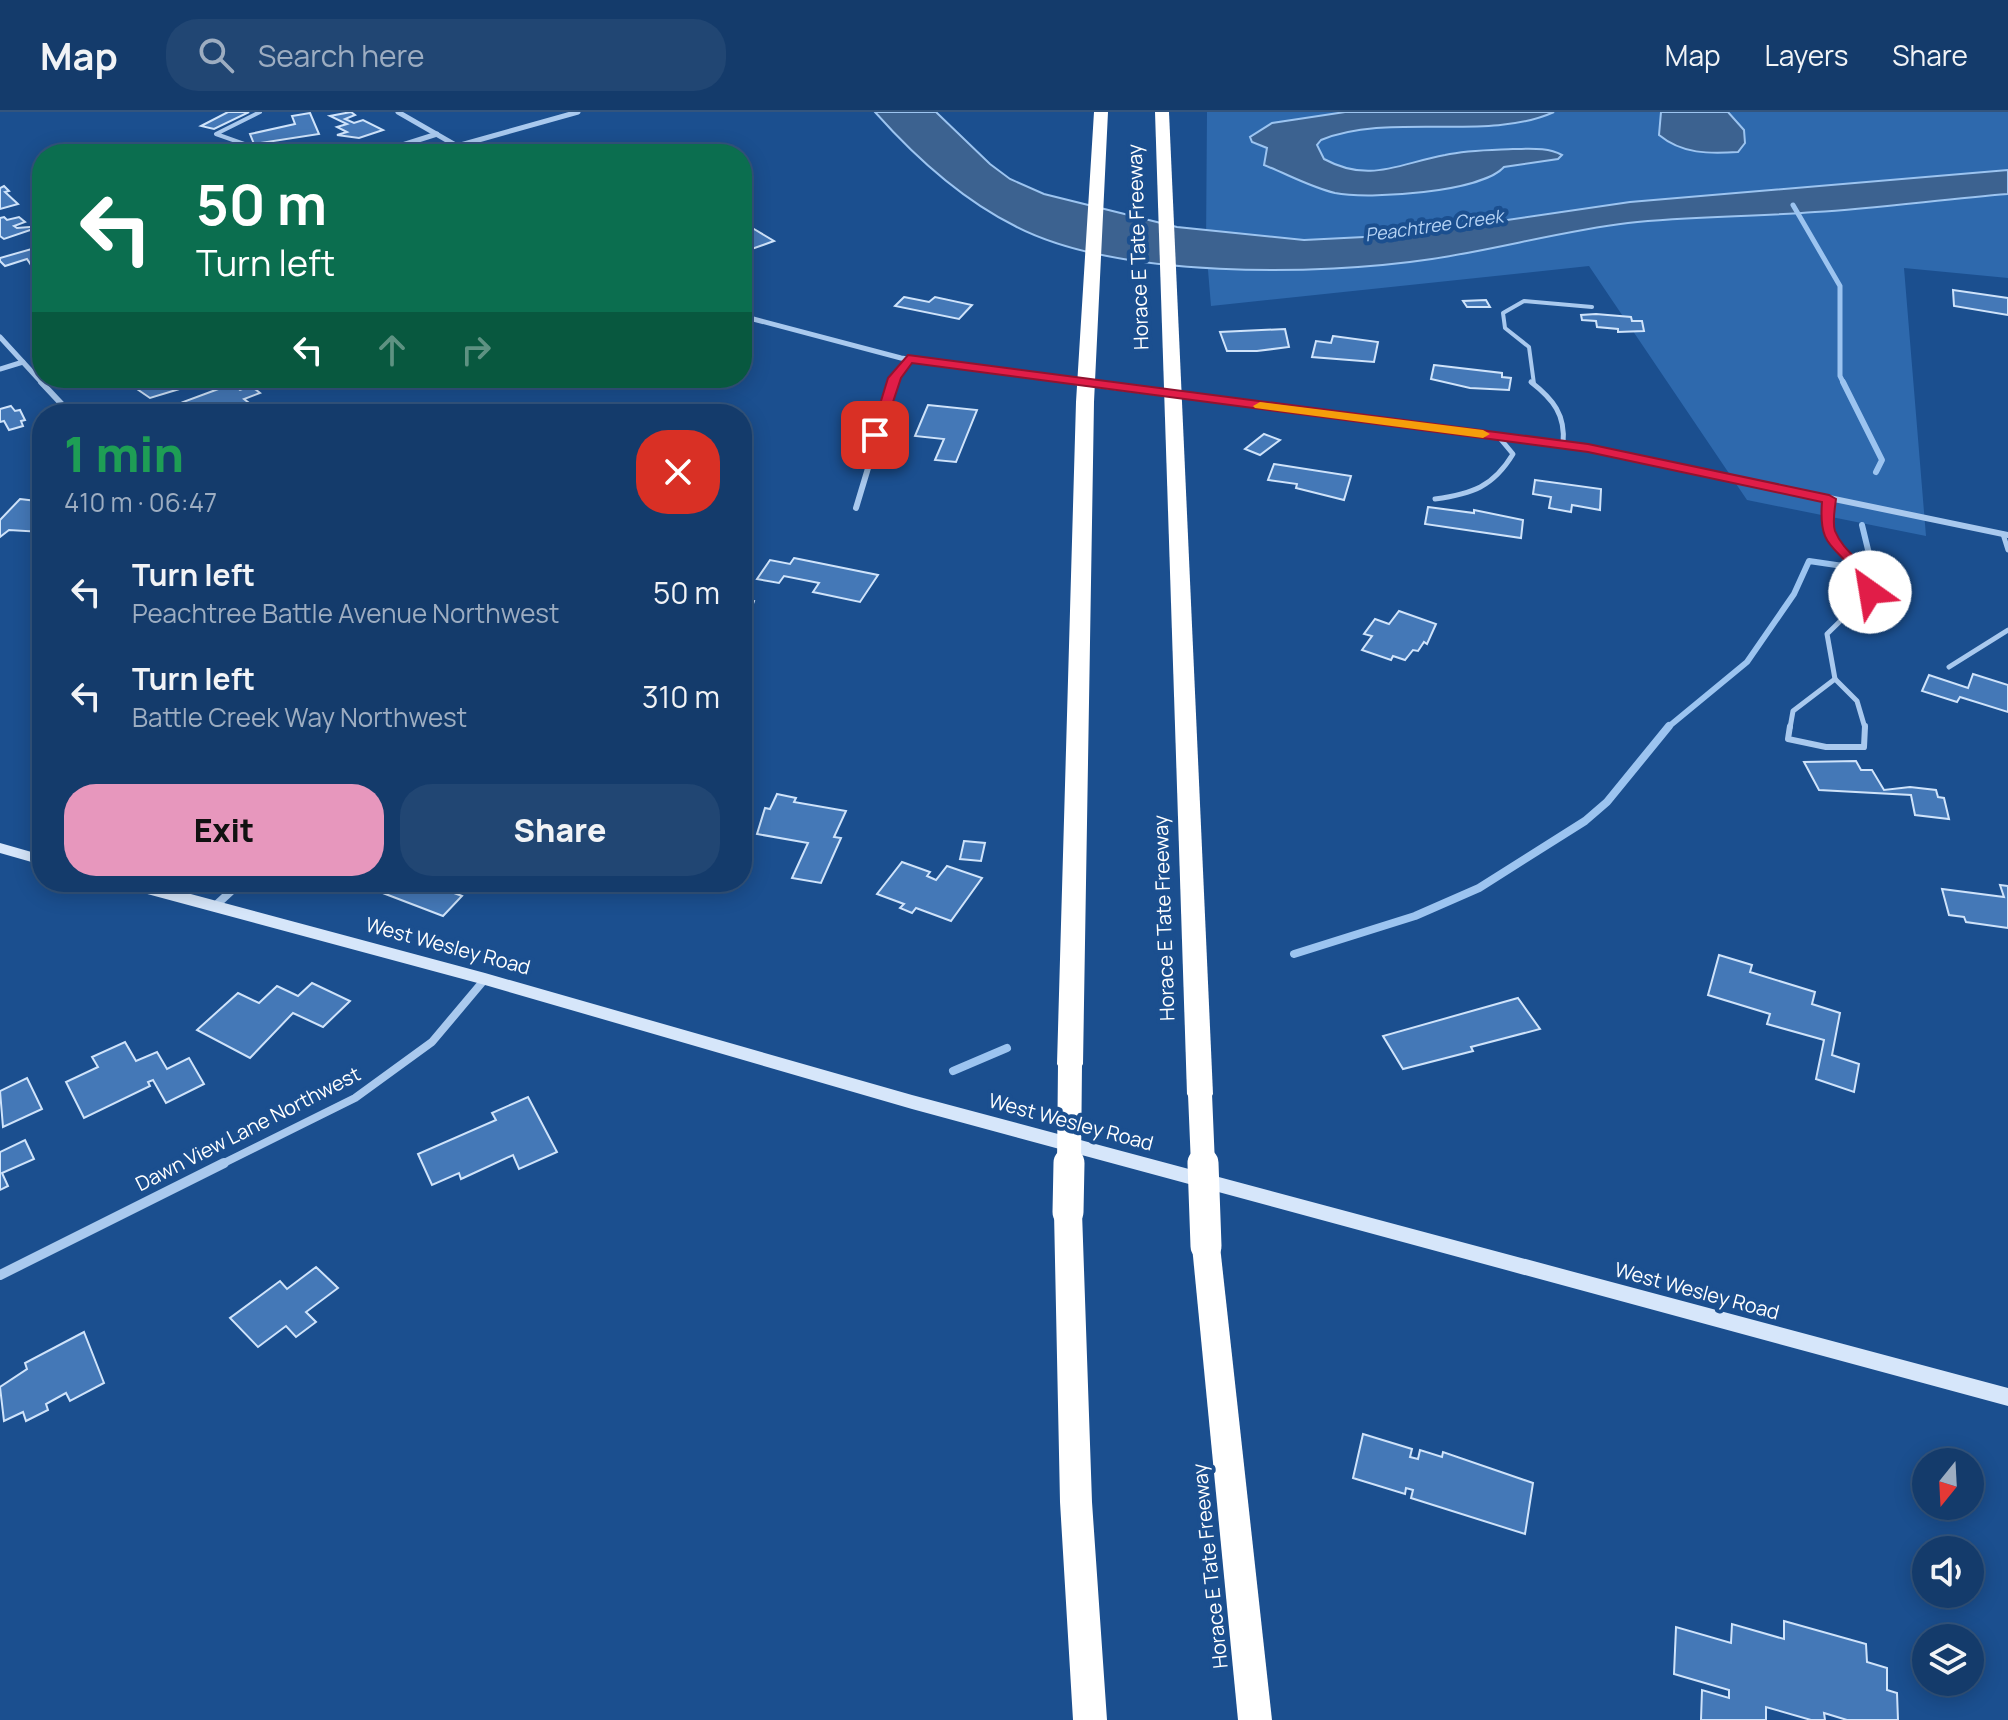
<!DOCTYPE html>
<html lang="en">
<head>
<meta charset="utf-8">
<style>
	body { margin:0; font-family:Manrope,sans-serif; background:#214673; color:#f1f3f6; height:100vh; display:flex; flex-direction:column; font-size:30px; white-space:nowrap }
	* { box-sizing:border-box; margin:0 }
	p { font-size:26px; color:#9dadc1 }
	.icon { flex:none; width:44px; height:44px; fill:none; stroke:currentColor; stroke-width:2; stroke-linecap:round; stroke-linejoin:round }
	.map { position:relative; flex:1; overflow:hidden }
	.panel { position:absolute; left:32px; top:292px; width:720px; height:488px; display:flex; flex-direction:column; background:#143b6b; border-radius:32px; box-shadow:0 4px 20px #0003,0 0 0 2px #33557e }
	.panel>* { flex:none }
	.top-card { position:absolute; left:32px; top:32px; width:720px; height:244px; border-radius:32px; box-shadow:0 4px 20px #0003,0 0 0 2px #33557e; background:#0b6e4f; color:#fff; overflow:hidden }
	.needle { width:52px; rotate:198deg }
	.fabs { position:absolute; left:1912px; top:1336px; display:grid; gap:16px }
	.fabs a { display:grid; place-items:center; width:72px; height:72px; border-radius:50%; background:#143b6b; box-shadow:0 4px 20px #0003,0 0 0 2px #33557e; font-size:40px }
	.pin { position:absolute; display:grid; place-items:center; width:68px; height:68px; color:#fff; margin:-34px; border-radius:16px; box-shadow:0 4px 12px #0006 }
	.me { position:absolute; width:88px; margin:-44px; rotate:328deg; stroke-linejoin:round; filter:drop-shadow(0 0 6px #0008) }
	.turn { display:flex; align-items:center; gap:28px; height:168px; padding:0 32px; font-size:36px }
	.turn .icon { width:104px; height:104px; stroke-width:2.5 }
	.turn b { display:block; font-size:56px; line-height:68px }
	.lanes { display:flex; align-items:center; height:76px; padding:0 32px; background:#0003; justify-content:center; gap:40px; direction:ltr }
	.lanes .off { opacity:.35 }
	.round { display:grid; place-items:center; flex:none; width:84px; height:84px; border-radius:32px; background:#214673 }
	.head { display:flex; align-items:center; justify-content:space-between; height:136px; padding:0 32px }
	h1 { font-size:48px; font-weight:800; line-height:60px; color:#1e9e55 }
	.cta { display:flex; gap:16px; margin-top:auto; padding:16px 32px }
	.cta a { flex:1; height:92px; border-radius:32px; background:#e797bd; color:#111; font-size:32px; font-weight:800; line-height:92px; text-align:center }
	.cta a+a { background:#214673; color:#f1f3f6 }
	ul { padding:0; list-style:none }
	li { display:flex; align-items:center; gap:24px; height:104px; padding:0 32px }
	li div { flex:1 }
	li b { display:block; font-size:30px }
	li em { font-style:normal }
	header { display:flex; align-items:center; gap:48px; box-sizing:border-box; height:112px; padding:0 40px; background:#143b6b; border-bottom:2px solid #33557e }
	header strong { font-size:38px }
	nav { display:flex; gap:44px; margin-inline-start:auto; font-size:28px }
	.search { width:560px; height:72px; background:#214673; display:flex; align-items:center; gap:20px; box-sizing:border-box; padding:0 28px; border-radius:32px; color:#9dadc1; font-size:30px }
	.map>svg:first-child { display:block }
	.green { fill:#2e69ad }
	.water { fill:#3c6290; stroke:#9cc4f0; stroke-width:2 }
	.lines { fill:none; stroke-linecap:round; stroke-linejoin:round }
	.stream-far2 { stroke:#9cc4f0; stroke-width:5 }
	.stream-far1 { stroke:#9cc4f0; stroke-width:6 }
	.stream { stroke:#9cc4f0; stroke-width:8 }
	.building { fill:#4478b7; stroke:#cfe3fa; stroke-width:2 }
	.lane-far2 { stroke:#a9c9ee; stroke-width:4 }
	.lane-far1 { stroke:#a9c9ee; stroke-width:5 }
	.lane { stroke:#a9c9ee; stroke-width:6 }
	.street-far3 { stroke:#a9c9ee; stroke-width:5 }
	.street-far2 { stroke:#a9c9ee; stroke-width:6 }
	.street-far1 { stroke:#a9c9ee; stroke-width:8 }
	.street { stroke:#a9c9ee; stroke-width:10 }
	.secondary { fill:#d6e6fa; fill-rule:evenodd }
	.highway { fill:#fff; fill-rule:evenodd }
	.street-bridge-far1 { stroke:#a9c9ee; stroke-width:5 }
	.street-bridge { stroke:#a9c9ee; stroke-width:6 }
	.highway-bridge-far1 { stroke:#fff; stroke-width:24 }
	.highway-bridge { stroke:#fff; stroke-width:31 }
	.route { fill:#e11d48; stroke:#92132f; stroke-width:2 }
	.slow { fill:#f59e0b }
	.labels { text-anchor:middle; stroke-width:8; stroke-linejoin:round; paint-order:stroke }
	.far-water-label { font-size:18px; font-style:italic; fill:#b5d3f5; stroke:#1b4f8f }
	.street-label { font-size:20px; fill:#fff; stroke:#1b4f8f }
</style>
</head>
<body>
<header>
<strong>Map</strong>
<div class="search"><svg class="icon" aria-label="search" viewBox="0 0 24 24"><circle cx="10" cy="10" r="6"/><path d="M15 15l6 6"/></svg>Search here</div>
<nav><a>Map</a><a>Layers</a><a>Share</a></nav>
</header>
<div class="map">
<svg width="2008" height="1608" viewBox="0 0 2008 1608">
	<rect width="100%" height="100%" fill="#1b4f8f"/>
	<path class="green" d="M1207,0H2008V166L1904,156L1926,424L1747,388L1589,154L1211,194L1206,134Z"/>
	<g class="water">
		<path d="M875,0H936L990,52L1010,67L1044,82L1177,115L1304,128L1404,123L1630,90L2008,58V82C1944,87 1880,96 1815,100C1753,105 1690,104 1628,111C1562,119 1498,137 1432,147C1319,164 1117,167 1015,114C961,87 915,45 875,0Z"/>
		<path d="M1345,0H1554C1488,30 1390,0 1321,28L1317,33L1324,47C1370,72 1400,51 1445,43C1467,38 1491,38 1513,37C1530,37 1547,35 1562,43L1558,47L1504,55C1482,80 1368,88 1335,81C1310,75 1287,62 1264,53L1267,36L1252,30L1250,25L1272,11Z"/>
		<path d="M1661,0H1728L1744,18L1745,31L1738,40C1709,42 1682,42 1659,23Z"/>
	</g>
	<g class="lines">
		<path class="stream-far2" d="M1793,93L1840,174V264L1844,272"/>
		<g class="stream-far1">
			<path d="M1843,270L1882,348L1876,360"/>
			<path d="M1667,616L1747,550L1794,482L1809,449L1843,454L1871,450L1862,413"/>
		</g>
		<g class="stream">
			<path d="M1294,842L1415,804L1479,776L1585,709L1607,690L1669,614"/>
			<path d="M953,959L1007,936"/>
		</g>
	</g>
	<g class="building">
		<path d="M228,0H249L214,17L201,14Z"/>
		<path d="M351,0L355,3L345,7L354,11L363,8L383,18L359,26L337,23L347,20L337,15L347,12L330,4Z"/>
		<path d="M310,1L319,22L254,32L250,22L295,12L292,4Z"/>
		<path d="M4,74L9,79L5,80L18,92L0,97V76Z"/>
		<path d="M4,105L7,108L19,105L25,110L14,114L17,116L42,114L4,127L0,124V106Z"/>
		<path d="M754,117L774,129L749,138L742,134V122Z"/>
		<path d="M42,134V157L35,159L27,147L5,154L0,149V146Z"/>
		<path d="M1953,178L2008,186V203L1954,194Z"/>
		<path d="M904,185L929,190L935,185L972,193L959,207L895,194Z"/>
		<path d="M1486,188L1490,195H1467L1463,189Z"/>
		<path d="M1596,202L1631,205L1632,209H1642L1644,219L1618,220V217L1597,215L1596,209L1582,208L1581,203Z"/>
		<path d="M1285,217L1289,235L1257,239H1227L1220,220Z"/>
		<path d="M1333,224L1378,230L1374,250L1312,245L1316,229L1331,231Z"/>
		<path d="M1434,253L1502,261V265L1511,266L1509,278L1470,276L1431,267Z"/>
		<path d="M121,266H194L181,271L186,275L150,286Z"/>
		<path d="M232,272L240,278L251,274L260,281L244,287L249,291L240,294L249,302H197L183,290Z"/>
		<path d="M928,293L977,298L956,350L935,348L944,327L915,324Z"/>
		<path d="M11,294L15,299L20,298L25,308L21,309L23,314L9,318L4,309L0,310V297Z"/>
		<path d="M1264,322L1280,328L1260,343L1245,337Z"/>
		<path d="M1274,352L1351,364L1344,388L1296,376L1297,372L1268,368Z"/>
		<path d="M1535,368L1601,377L1600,398L1572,393L1571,400L1549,396L1551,385L1533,382Z"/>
		<path d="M20,387L37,389L33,393L42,394V420L9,418L0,425V408Z"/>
		<path d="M1428,395L1474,401V398L1523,408L1521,426L1425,412Z"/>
		<path d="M794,446L878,463L860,490L813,480L819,471L784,464L779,471L757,467L770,448L790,452Z"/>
		<path d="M742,487L754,489L745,514L742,513Z"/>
		<path d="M1399,499L1436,512L1427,532L1424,530L1418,539L1413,538L1405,548L1393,544L1391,548L1362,538L1372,524L1364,522L1375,507L1389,512Z"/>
		<path d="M1973,562L2008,573V600L1960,585L1957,590L1922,579L1929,563L1968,576Z"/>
		<path d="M1856,649L1861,658H1872L1884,678L1910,675L1936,678L1938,685L1944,686L1949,707L1915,703L1911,683L1819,678L1804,650Z"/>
		<path d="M777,682L796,686L794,690L846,699L834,725L841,726L821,771L792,766L808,731L757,722L765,696L770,697Z"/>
		<path d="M964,729L985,731L981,749L960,747Z"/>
		<path d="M902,750L930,760L927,764L936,768L947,754L982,766L951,809L916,796L912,801L900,796L904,792L877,782Z"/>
		<path d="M354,770H447L441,776L462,784L443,804Z"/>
		<path d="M2000,773L2008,774V816L1966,810L1964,805L1949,803L1942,777L2004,785Z"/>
		<path d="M1719,843L1752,853L1750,860L1815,880L1812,892L1840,901L1832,943L1859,952L1854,980L1816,967L1824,928L1767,912L1770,902L1708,883Z"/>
		<path d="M312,871L350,889L323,915L293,901L250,946L197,918L238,881L259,891L277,874L298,884Z"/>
		<path d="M1518,886L1540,917L1471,935L1473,939L1403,957L1383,924Z"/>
		<path d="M125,930L136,949L157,940L167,957L189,946L204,972L166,991L153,968L148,970L150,974L84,1006L66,970L98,955L92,945Z"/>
		<path d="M27,966L42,997L3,1015L0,979Z"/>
		<path d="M528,985L557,1040L519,1057L513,1043L461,1067L459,1061L432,1073L418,1042L496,1008L492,1001Z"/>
		<path d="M25,1028L34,1047L2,1061L8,1074L0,1078V1040Z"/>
		<path d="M316,1155L338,1176L306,1200L316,1210L296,1225L286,1214L258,1235L230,1206L280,1169L287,1177Z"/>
		<path d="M84,1220L104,1271L70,1289L66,1281L46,1292L48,1298L26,1309L23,1300L4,1309L0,1275L27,1257L25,1251Z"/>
		<path d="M1363,1322L1412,1337L1410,1345L1418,1347L1420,1338L1442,1345L1443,1340L1533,1371L1525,1422L1411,1386L1413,1378L1406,1376L1405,1382L1353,1366Z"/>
		<path d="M1784,1509L1866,1532L1867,1550L1887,1556V1578L1897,1581L1898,1608H1847L1824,1601L1825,1608H1811L1766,1595V1608H1701L1702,1578L1729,1586V1578L1674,1562L1676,1515L1731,1531L1732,1512L1784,1527Z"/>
	</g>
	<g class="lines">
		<g class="lane-far2">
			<path d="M260,0L216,22L273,42"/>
			<path d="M1534,272L1529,235L1505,216L1503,201L1524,189L1592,195"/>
		</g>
		<g class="lane-far1">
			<path d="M1531,270C1553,287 1566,303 1563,332"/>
			<path d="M1435,387C1472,382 1493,375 1513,342L1498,324"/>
			<path d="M1829,387C1822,442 1858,437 1870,480L1827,522L1835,567"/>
			<path d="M2003,422L2008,438"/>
			<path d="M1949,555L2008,518"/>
			<path d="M1835,567L1857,589L1865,616"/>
			<path d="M1790,616L1793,599L1835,567"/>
		</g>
		<path class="lane" d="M1790,614L1788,627L1826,635H1864L1865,614"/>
		<g class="street-far3">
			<path d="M398,0L471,42"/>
			<path d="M457,34L578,0"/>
			<path d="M374,42L437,22"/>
			<path d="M742,204L901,246L1013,262"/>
			<path d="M0,225L43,272"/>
			<path d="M0,257L23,250"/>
			<path d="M893,272L908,247"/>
		</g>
		<g class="street-far2">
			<path d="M41,270L71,302"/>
			<path d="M1239,291L1588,336L2008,423"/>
			<path d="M856,396L894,270"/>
		</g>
		<g class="street-far1">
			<path d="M215,794L241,770"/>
			<path d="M220,1053L355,986L432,930L485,867"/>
		</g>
		<path class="street" d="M0,1163L224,1051"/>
		<g class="secondary">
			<path d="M0,731L42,743V753L0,741Z"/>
			<path d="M117,770H146L485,861L912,983L2008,1276V1294L912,997L485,873L125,776Z"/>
		</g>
		<g class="highway">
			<path d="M1094,0H1108L1094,290L1083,952L1079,959L1070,962L1061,959L1057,952L1076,290Z"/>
			<path d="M1155,0H1169L1213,982L1209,989L1200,992L1191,989L1187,982Z"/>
			<path d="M1068,1088L1078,1092L1082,1100L1092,1390L1107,1608H1073L1060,1390L1054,1100L1058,1092Z"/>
			<path d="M1206,1122L1216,1125L1220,1134L1272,1608H1238L1192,1134L1196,1125Z"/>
		</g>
		<path class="street-bridge-far1" d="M1013,262L1090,272"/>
		<path class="street-bridge" d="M1075,270L1239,291"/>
		<g class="highway-bridge-far1">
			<path d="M1200,982L1203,1053"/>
			<path d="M1069,1053L1070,952"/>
		</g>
		<g class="highway-bridge">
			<path d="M1203,1051L1206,1134"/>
			<path d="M1068,1100L1069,1051"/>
		</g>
	</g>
	<path class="route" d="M908,243L1588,332L1829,383L1836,387C1835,396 1832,410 1835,419C1845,444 1873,453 1877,480L1864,484C1862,478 1862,470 1859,466C1837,432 1818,439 1822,390L1588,340L912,251L901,266L882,323L870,325L888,266Z"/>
	<path class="slow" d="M1260,290L1483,318L1490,322L1483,326L1255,296L1253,294Z"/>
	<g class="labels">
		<g class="far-water-label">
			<text transform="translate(1434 114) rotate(-8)" y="6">Peachtree Creek</text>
		</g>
		<g class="street-label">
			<text transform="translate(1138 135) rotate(-92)" y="7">Horace E Tate Freeway</text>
			<text transform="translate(1164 806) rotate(-92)" y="7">Horace E Tate Freeway</text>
			<text transform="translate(448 834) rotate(15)" y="7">West Wesley Road</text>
			<text transform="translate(1071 1010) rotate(15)" y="7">West Wesley Road</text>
			<text transform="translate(248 1017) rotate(-27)" y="7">Dawn View Lane Northwest</text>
			<text transform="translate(1697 1179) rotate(15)" y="7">West Wesley Road</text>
			<text transform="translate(1210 1454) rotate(-96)" y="7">Horace E Tate Freeway</text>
		</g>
	</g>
</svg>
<div class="fabs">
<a><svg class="needle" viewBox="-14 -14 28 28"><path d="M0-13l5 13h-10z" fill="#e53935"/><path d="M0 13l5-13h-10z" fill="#9dadc1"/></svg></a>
<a><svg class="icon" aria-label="sound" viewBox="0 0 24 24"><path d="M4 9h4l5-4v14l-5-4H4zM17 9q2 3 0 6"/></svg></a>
<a><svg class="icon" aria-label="layers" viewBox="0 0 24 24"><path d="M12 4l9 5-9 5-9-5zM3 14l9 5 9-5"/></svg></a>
</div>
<div class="pin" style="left:875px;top:323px;background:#d93025"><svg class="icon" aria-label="arrive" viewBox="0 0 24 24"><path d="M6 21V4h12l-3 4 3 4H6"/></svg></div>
<svg class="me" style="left:1870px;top:480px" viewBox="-20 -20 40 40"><circle r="19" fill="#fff"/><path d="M0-13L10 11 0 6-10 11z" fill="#e11d48"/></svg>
<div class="top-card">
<div class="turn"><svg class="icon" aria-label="left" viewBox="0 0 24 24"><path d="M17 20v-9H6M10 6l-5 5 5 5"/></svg><div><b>50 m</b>Turn left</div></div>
<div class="lanes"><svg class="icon" aria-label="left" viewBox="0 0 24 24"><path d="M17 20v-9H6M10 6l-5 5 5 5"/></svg><svg class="icon off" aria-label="ahead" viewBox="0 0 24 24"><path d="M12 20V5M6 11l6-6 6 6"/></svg><svg class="icon off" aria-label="right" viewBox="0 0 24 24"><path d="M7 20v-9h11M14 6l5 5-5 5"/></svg></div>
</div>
<section class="panel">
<div class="head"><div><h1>1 min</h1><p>410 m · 06:47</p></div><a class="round" style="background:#d93025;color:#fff"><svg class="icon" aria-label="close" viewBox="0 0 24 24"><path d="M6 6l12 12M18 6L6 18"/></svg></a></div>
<ul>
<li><svg class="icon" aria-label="left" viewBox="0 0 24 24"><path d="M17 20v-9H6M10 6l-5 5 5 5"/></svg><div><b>Turn left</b><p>Peachtree Battle Avenue Northwest</p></div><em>50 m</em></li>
<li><svg class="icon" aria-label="left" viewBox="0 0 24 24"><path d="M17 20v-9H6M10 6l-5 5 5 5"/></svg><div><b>Turn left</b><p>Battle Creek Way Northwest</p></div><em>310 m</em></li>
</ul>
<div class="cta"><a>Exit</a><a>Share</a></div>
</section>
</div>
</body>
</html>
